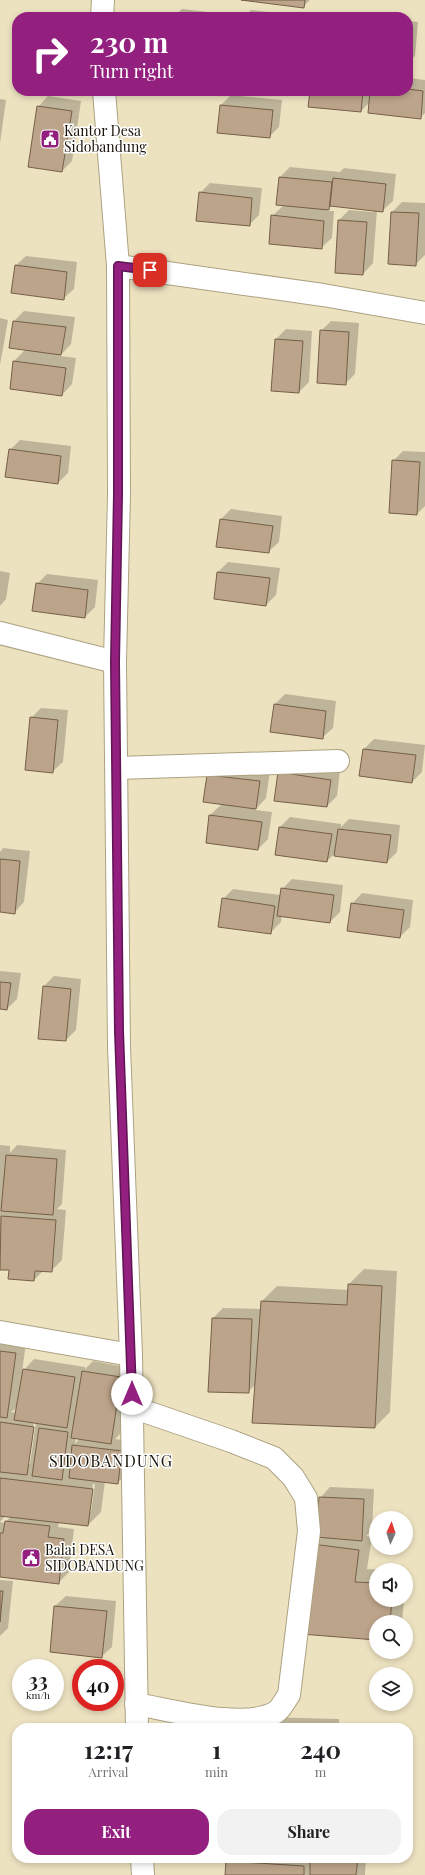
<!DOCTYPE html>
<html lang="en">
<head>
<meta charset="utf-8">
<style>
	body { margin:0; font-family:"Playfair Display",serif; background:#f2f2f2; color:#202124; height:100vh; display:flex; flex-direction:column; font-size:15px; white-space:nowrap }
	* { box-sizing:border-box; margin:0 }
	p { font-size:13px; color:#757577 }
	.icon { flex:none; width:22px; height:22px; fill:none; stroke:currentColor; stroke-width:2; stroke-linecap:round; stroke-linejoin:round }
	.map { position:relative; flex:1; overflow:hidden }
	.details { position:absolute; left:12px; top:1723px; width:401px; height:140px; display:flex; flex-direction:column; background:#fff; border-radius:16px; box-shadow:0 2px 6px #0003 }
	.details>* { flex:none }
	.top-card { position:absolute; left:12px; top:12px; width:401px; height:84px; border-radius:16px; box-shadow:0 2px 6px #0003; background:#93207f; color:#fff; overflow:hidden }
	.needle { width:26px; rotate:3deg }
	.controls { position:absolute; left:369px; top:1511px; display:grid; gap:8px }
	.controls a { display:grid; place-items:center; width:44px; height:44px; border-radius:50%; background:#fff; box-shadow:0 2px 6px #0003; font-size:20px }
	.speed { position:absolute; left:12px; top:1659px; display:flex; gap:8px; font-size:20px; font-weight:700; text-align:center }
	.speed>* { display:grid; place-content:center; width:52px; height:52px; border-radius:50%; background:#fff; box-shadow:0 2px 6px #0003; line-height:1 }
	.speed small { font-size:10px; font-weight:400 }
	.speed .limit { border:6px solid #d22; background:#fff; color:#111 }
	.pin { position:absolute; display:grid; place-items:center; width:34px; height:34px; color:#fff; margin:-17px; border-radius:8px; box-shadow:0 2px 6px #0006 }
	.me { position:absolute; width:44px; margin:-22px; rotate:0deg; stroke-linejoin:round; filter:drop-shadow(0 0 3px #0008) }
	.turn { display:flex; align-items:center; gap:14px; height:84px; padding:0 12px; font-size:18px }
	.turn .icon { width:52px; height:52px; stroke-width:2.5 }
	.turn b { display:block; font-size:28px; line-height:34px }
	.eta { display:flex; justify-content:space-evenly; align-items:center; height:68px; text-align:center }
	.eta b { font-size:24px; font-weight:700; line-height:28px }
	.button { display:flex; gap:8px; margin-top:auto; padding:8px 12px }
	.button a { flex:1; height:46px; border-radius:16px; background:#93207f; color:#fff; font-size:16px; font-weight:700; line-height:46px; text-align:center }
	.button a+a { background:#f2f2f2; color:#202124 }
	.map>svg:first-child { display:block }
	.shadow { fill:#0003; fill-rule:evenodd }
	.building { fill:#bca48a; stroke:#756047 }
	.lines { fill:none; stroke-linecap:round; stroke-linejoin:round }
	.minor-casing { stroke:#aca282; stroke-width:24 }
	.minor { stroke:#fff; stroke-width:22 }
	.route-casing { stroke:#601553; stroke-width:10 }
	.route { stroke:#93207f; stroke-width:7 }
	.labels { text-anchor:middle; stroke-width:3; stroke-linejoin:round; paint-order:stroke }
	.poi-label { font-size:14px; fill:#161207; stroke:#fff; text-anchor:start }
	.quarter-label { font-size:16px; letter-spacing:1px; fill:#161207; stroke:#fff }
</style>
</head>
<body>
<div class="map">
<svg width="425" height="1875" viewBox="0 0 425 1875">
	<rect width="100%" height="100%" fill="#ede2c0"/>
	<g class="shadow">
		<path d="M248,0H310L303,7Z"/>
		<path d="M182,9L243,16V17H173Z"/>
		<path d="M251,10L308,17H244Z"/>
		<path d="M358,15L373,17H356Z"/>
		<path d="M408,21L418,22L415,56L408,62Z"/>
		<path d="M408,78L425,80V113L420,118L370,102L361,111L311,91H408Z"/>
		<path d="M231,95L282,100L279,127L269,137L218,132L221,105Z"/>
		<path d="M48,96L81,101L72,161L62,171L29,167L38,107Z"/>
		<path d="M0,99L6,100L0,143Z"/>
		<path d="M290,167L340,172L344,168L396,174L393,201L382,211L377,210L373,263L363,274L339,220L349,210L373,212V210L332,205L327,211H334L332,238L321,248L272,216L284,205L280,177Z"/>
		<path d="M210,183L262,188L259,215L249,225L200,193Z"/>
		<path d="M402,202L425,203V255L415,265L389,263L392,212Z"/>
		<path d="M26,256L77,262L74,289L63,299L15,266Z"/>
		<path d="M24,311L75,317L71,344L60,356L76,358L72,384L62,395L11,388L14,361L26,349L14,321Z"/>
		<path d="M0,318L8,320L0,365Z"/>
		<path d="M331,321L359,323L355,374L345,384L321,331Z"/>
		<path d="M286,329L312,331L309,382L299,392L276,339Z"/>
		<path d="M20,440L71,446L68,473L58,483L10,450Z"/>
		<path d="M403,451L425,452V506L417,514L393,461Z"/>
		<path d="M231,509L282,516L279,542L268,552L217,546L221,519Z"/>
		<path d="M228,562L280,568L276,595L266,605L215,598L218,572Z"/>
		<path d="M0,571L10,573L6,599L0,606Z"/>
		<path d="M47,574L98,580L95,607L85,617L37,584Z"/>
		<path d="M285,694L336,701L333,728L322,738L274,705Z"/>
		<path d="M41,708L68,710L63,762L52,772L31,718Z"/>
		<path d="M374,739L425,745L422,772L412,782L364,749Z"/>
		<path d="M340,770L337,796L327,806L279,773Z"/>
		<path d="M270,771L266,798L255,810L272,812L268,839L258,849L210,815L222,804L208,775Z"/>
		<path d="M290,817L341,824V827L349,819L400,825L397,852L387,862L336,852L327,861L280,827Z"/>
		<path d="M3,848L30,851L24,902L14,913L0,911V852Z"/>
		<path d="M292,879L343,885L340,912L330,922L282,915L281,922L271,932L223,899L233,889L281,895L282,889Z"/>
		<path d="M362,893L413,900L410,927L400,937L352,904Z"/>
		<path d="M0,971L21,973L17,999L7,1009L0,1008Z"/>
		<path d="M54,976L81,979L76,1030L66,1040L39,1038L44,986Z"/>
		<path d="M0,1145L10,1146V1153L17,1145L66,1150L62,1204L57,1209L66,1210L62,1260L51,1271L44,1270L34,1280L10,1270L0,1269Z"/>
		<path d="M364,1269L397,1271L390,1412L375,1427L253,1422L256,1384L248,1392L213,1318L223,1308L261,1309L262,1301L277,1286L349,1290V1284Z"/>
		<path d="M0,1340L26,1343L22,1372L34,1359L85,1367V1369L93,1361L131,1368L121,1433L115,1439L131,1441L128,1473L117,1483L105,1481L101,1512L88,1525L59,1522L58,1527L74,1529L69,1572L58,1583L0,1576V1522L5,1523L11,1516L6,1515L0,1522ZM17,1406L16,1413L11,1412L14,1410ZM34,1422H36L30,1464H28ZM76,1437L80,1438L75,1444ZM93,1484H95L91,1512H89Z"/>
		<path d="M330,1487L374,1489L372,1530L366,1536L372,1537L367,1569L394,1570H376V1600H404L402,1622H376V1638L313,1545L322,1536L320,1498Z"/>
		<path d="M0,1580L13,1581L8,1628L0,1636Z"/>
		<path d="M66,1596L116,1601L112,1647L101,1657L55,1606Z"/>
		<path d="M266,1717L339,1719V1728H255Z"/>
		<path d="M230,1858H366L365,1875H226L227,1861Z"/>
	</g>
	<g class="building">
		<path d="M241,0H305L304,8Z"/>
		<path d="M408,89L423,91L421,119L368,113L370,91H408Z"/>
		<path d="M310,91H363L361,112L308,107Z"/>
		<path d="M220,105L273,110L270,138L217,133Z"/>
		<path d="M37,106L72,111L62,172L28,167Z"/>
		<path d="M279,177L332,182L329,210L276,205Z"/>
		<path d="M333,178L386,184L383,212L330,206Z"/>
		<path d="M199,192L252,198L250,226L196,221Z"/>
		<path d="M391,212L419,213L416,266L388,264Z"/>
		<path d="M271,215L324,221L322,249L269,244Z"/>
		<path d="M338,220L367,222L363,275L335,273Z"/>
		<path d="M15,265L67,272L64,300L11,293Z"/>
		<path d="M13,321L66,327L61,355L9,348Z"/>
		<path d="M320,330L349,332L346,385L317,383Z"/>
		<path d="M275,339L303,341L299,393L271,391Z"/>
		<path d="M13,361L66,368L62,396L10,389Z"/>
		<path d="M9,449L61,456L58,484L5,477Z"/>
		<path d="M392,460L420,462L417,515L389,513Z"/>
		<path d="M220,519L273,526L269,553L216,547Z"/>
		<path d="M217,572L270,578L266,606L214,599Z"/>
		<path d="M36,583L88,590L85,618L32,611Z"/>
		<path d="M274,704L326,711L323,739L270,732Z"/>
		<path d="M30,717L58,720L53,773L25,770Z"/>
		<path d="M363,749L416,755L412,783L359,776Z"/>
		<path d="M278,772L331,780L327,807L274,801Z"/>
		<path d="M207,775L260,781L256,809L203,802Z"/>
		<path d="M209,815L262,822L258,850L206,843Z"/>
		<path d="M279,827L332,834L327,862L275,855Z"/>
		<path d="M338,829L391,835L387,863L334,856Z"/>
		<path d="M0,859L20,861L15,914L0,912Z"/>
		<path d="M281,888L334,895L330,923L277,916Z"/>
		<path d="M222,898L275,906L271,934L218,927Z"/>
		<path d="M351,903L404,910L400,938L347,931Z"/>
		<path d="M0,982L11,983L7,1010L0,1009Z"/>
		<path d="M43,986L71,989L66,1041L38,1039Z"/>
		<path d="M6,1155L57,1159L53,1215L1,1211Z"/>
		<path d="M1,1216L56,1220L52,1272L35,1271L34,1281L8,1279L9,1270H0Z"/>
		<path d="M348,1284L382,1286L375,1428L252,1423L261,1301L347,1305Z"/>
		<path d="M212,1318L252,1319L249,1393L208,1392Z"/>
		<path d="M0,1351L16,1353L7,1418L0,1417Z"/>
		<path d="M23,1369L75,1377L67,1428L14,1420Z"/>
		<path d="M82,1371L121,1377L111,1444L71,1438Z"/>
		<path d="M0,1422L34,1427L27,1475L0,1472Z"/>
		<path d="M39,1428L68,1432L62,1480L32,1476Z"/>
		<path d="M72,1445L122,1451L118,1484L69,1478Z"/>
		<path d="M0,1478L93,1489L88,1526L0,1516Z"/>
		<path d="M319,1497L364,1499L362,1541L316,1537Z"/>
		<path d="M5,1521L50,1526L48,1537L64,1539L59,1584L0,1577V1533H3Z"/>
		<path d="M312,1544L359,1550L355,1582L376,1583V1600H392L390,1622H376V1640L301,1634Z"/>
		<path d="M0,1591H3L0,1622Z"/>
		<path d="M54,1606L107,1611L102,1658L50,1652Z"/>
		<path d="M310,1858H358L356,1875H310Z"/>
		<path d="M226,1861L304,1866V1875H225Z"/>
	</g>
	<g class="lines">
		<defs>
			<g id="minor">
				<path d="M102,17L103,0"/>
				<path d="M104,91L118,266L119,494L115,662L119,1047L131,1355L137,1728"/>
				<path d="M118,266L323,295L425,313"/>
				<path d="M0,633L115,662"/>
				<path d="M117,768L338,761"/>
				<path d="M0,1332L131,1355"/>
				<path d="M132,1407L231,1441L274,1458L293,1477L306,1498L309,1531L289,1695C285,1700 281,1709 276,1712C245,1731 172,1710 136,1704"/>
				<path d="M142,1858L143,1875"/>
			</g>
		</defs>
		<use href="#minor" class="minor-casing"/>
		<use href="#minor" class="minor"/>
	</g>
	<g class="lines">
		<defs>
			<path id="route" d="M132,1394L119,1031L115,662L118,494V266L150,270"/>
		</defs>
		<use href="#route" class="route-casing"/>
		<use href="#route" class="route"/>
	</g>
	<defs>
		<symbol id="civic-square" viewBox="-11 -11 22 22"><rect x="-9" y="-9" width="18" height="18" rx="4" fill="#93207f" stroke="#fff"/><path d="M-.6-6.5H3V-4.5H.6V-3L4-1V1h2V6H-6V1h2V-1L-.6-3ZM-1.2 2.5V6h2.4V2.5Z" fill="#fff"/></symbol>
	</defs>
	<g fill-rule="evenodd">
		<use href="#civic-square" x="39" y="128" width="22" height="22"/>
		<use href="#civic-square" x="20" y="1547" width="22" height="22"/>
	</g>
	<g class="labels">
		<g class="poi-label">
			<text x="64" y="136">Kantor Desa<tspan x="64" dy="16">Sidobandung</tspan></text>
			<text x="45" y="1555">Balai DESA<tspan x="45" dy="16">SIDOBANDUNG</tspan></text>
		</g>
		<g class="quarter-label">
			<text x="111" y="1467">SIDOBANDUNG</text>
		</g>
	</g>
</svg>
<div class="controls">
<a><svg class="needle" viewBox="-14 -14 28 28"><path d="M0-13l5 13h-10z" fill="#e53935"/><path d="M0 13l5-13h-10z" fill="#757577"/></svg></a>
<a><svg class="icon" aria-label="sound" viewBox="0 0 24 24"><path d="M4 9h4l5-4v14l-5-4H4zM17 9q2 3 0 6"/></svg></a>
<a><svg class="icon" aria-label="search" viewBox="0 0 24 24"><circle cx="10" cy="10" r="6"/><path d="M15 15l6 6"/></svg></a>
<a><svg class="icon" aria-label="layers" viewBox="0 0 24 24"><path d="M12 4l9 5-9 5-9-5zM3 14l9 5 9-5"/></svg></a>
</div>
<div class="speed"><div>33<small>km/h</small></div><div class="limit">40</div></div>
<div class="pin" style="left:150px;top:270px;background:#d93025"><svg class="icon" aria-label="arrive" viewBox="0 0 24 24"><path d="M6 21V4h12l-3 4 3 4H6"/></svg></div>
<svg class="me" style="left:132px;top:1394px" viewBox="-20 -20 40 40"><circle r="19" fill="#fff"/><path d="M0-13L10 11 0 6-10 11z" fill="#93207f"/></svg>
<div class="top-card">
<div class="turn"><svg class="icon" aria-label="right" viewBox="0 0 24 24"><path d="M7 20v-9h11M14 6l5 5-5 5"/></svg><div><b>230 m</b>Turn right</div></div>
</div>
<section class="details">
<div class="eta">
<div><b>12:17</b><p>Arrival</p></div>
<div><b>1</b><p>min</p></div>
<div><b>240</b><p>m</p></div>
</div>
<div class="button"><a>Exit</a><a>Share</a></div>
</section>
</div>
</body>
</html>
